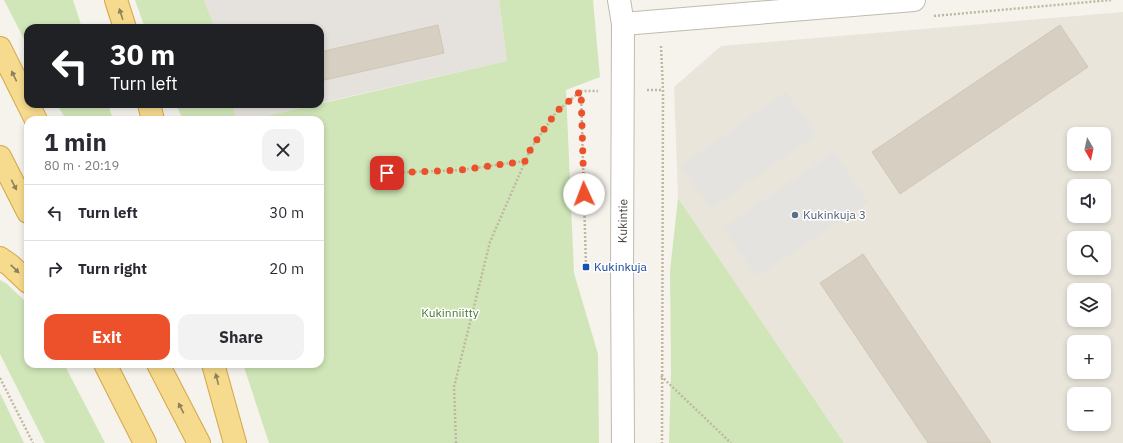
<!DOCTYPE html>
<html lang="en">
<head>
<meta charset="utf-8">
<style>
	body { margin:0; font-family:"IBM Plex Sans",sans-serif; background:#f2f2f3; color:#2b2b33; height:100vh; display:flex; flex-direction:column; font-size:15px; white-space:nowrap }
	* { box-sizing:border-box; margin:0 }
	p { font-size:13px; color:#7c7c81 }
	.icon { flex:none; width:22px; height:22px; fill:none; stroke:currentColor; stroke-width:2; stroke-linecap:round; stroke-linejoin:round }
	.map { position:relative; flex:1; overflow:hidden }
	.sheet { position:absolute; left:24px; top:116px; width:300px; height:252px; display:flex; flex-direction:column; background:#fff; border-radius:12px; box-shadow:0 2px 6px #0003 }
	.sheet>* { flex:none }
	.top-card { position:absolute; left:24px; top:24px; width:300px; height:84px; border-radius:12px; box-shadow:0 2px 6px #0003; background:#202124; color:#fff; overflow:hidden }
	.needle { width:26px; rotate:171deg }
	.controls { position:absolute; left:1067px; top:127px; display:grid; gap:8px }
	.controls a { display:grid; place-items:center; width:44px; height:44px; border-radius:8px; background:#fff; box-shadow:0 2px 6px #0003; font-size:20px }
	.pin { position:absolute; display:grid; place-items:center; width:34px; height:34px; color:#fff; margin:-17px; border-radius:8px; box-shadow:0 2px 6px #0006 }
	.me { position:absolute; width:44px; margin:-22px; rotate:358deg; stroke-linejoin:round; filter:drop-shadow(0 0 3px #0008) }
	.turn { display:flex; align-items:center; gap:14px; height:84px; padding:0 20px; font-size:18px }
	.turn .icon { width:52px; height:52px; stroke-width:2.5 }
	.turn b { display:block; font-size:28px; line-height:34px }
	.round { display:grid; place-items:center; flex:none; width:42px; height:42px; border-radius:12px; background:#f2f2f3 }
	.overview { display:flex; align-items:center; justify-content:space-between; height:68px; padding:0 20px }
	h1 { font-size:24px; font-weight:800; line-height:30px }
	.action { display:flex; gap:8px; margin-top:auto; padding:8px 20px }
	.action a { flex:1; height:46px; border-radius:12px; background:#ec512c; color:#fff; font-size:16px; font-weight:800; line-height:46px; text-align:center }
	.action a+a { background:#f2f2f3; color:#2b2b33 }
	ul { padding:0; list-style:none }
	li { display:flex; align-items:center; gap:12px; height:56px; padding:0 20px; border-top:1px solid #e1e1e2 }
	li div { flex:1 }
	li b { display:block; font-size:15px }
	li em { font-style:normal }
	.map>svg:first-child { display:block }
	.residential { fill:#e9e5db; fill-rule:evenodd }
	.industrial { fill:#e5e2dd }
	.green { fill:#d0e6b8 }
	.parking { fill:#e4e3e0 }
	.building { fill:#d6cfc2; stroke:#d0c7b6 }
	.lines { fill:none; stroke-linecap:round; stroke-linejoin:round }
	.minor-casing { stroke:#c0bbaf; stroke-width:24 }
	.trunk-casing { stroke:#d4a647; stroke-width:24 }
	.path { stroke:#c1b7a1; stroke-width:2.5; stroke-dasharray:2 2; stroke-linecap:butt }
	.minor { stroke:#fff; stroke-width:22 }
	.trunk { stroke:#f6da8d; stroke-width:22 }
	.oneway { fill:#8e805b }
	.route { stroke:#ec512c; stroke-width:7; stroke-dasharray:0 12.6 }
	.service-dot { fill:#5c6f8a; stroke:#fff; stroke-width:1.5 }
	.transit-dot { fill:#1a4fb4; stroke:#fff; stroke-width:1.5 }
	.labels { text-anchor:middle; stroke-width:3; stroke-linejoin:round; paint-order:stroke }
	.service-label { font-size:12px; fill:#4e5e75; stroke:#fff; text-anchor:start }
	.street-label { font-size:12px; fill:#49443a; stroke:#fff }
	.transit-label { font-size:12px; fill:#164399; stroke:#fff; text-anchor:start }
	.park-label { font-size:12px; fill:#487830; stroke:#fff }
</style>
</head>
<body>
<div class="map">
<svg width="1123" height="443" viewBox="0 0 1123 443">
	<rect width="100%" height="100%" fill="#f5f3ec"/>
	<path class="residential" d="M1123,12V443H844L678,198L674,87L721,46ZM1074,134H1104V164H1074ZM1074,186H1104V216H1074ZM1074,238H1104V268H1074ZM1074,290H1104V320H1074ZM1074,342H1104V372H1074ZM1074,394H1104V424H1074Z"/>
	<g class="industrial">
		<path d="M204,0H499L507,61L320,103V28H215Z"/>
		<path d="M233,104H318L248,120H236Z"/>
	</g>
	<g class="green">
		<path d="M4,0H73L82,28H28V47Z"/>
		<path d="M135,0H204L215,28H145Z"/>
		<path d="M499,0H593L600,77L566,90L574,273L598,354L599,443H269L243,364H320V120H248L507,61Z"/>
		<path d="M57,104H108L113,120H66Z"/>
		<path d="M176,104H233L236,120H183Z"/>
		<path d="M678,198L844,443H669L671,372L670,271Z"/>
		<path d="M0,280L7,284L28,304V364H64L105,443H45L0,354Z"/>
		<path d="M0,393L24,443H0Z"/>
	</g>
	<g class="parking">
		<path d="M786,92L817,135L710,209L680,166Z"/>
		<path d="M834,152L868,202L756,277L723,227Z"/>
	</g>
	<g class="building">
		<path d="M438,25L444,53L320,81V52Z"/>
		<path d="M1060,25L1088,67L900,194L872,152Z"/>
		<path d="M863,254L991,443H928L820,283Z"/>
	</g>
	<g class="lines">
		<defs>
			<g id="minor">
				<path d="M619,0L623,24L622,271L623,443"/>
				<path d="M623,24L914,0"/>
			</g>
			<g id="trunk">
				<path d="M116,0L125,28"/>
				<path d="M0,48L36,120"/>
				<path d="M149,104L153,120"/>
				<path d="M0,157L28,212"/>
				<path d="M0,258L10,265L28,282"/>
				<path d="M105,364L145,443"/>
				<path d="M158,364L199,443"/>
				<path d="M213,364L235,443"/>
			</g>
		</defs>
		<use href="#minor" class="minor-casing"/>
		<use href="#trunk" class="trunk-casing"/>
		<g class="path">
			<path d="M934,16L1111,0"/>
			<path d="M661,46L663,90L662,443"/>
			<path d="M647,90H663"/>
			<path d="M581,92L586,267"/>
			<path d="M387,173L461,170L525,161"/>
			<path d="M661,376L731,443"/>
			<path d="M0,378L33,443"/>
			<path d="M456,443L454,387L490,242L531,148L557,111L581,91H598"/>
		</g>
		<use href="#minor" class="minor"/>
		<use href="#trunk" class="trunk"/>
	</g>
	<defs><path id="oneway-solid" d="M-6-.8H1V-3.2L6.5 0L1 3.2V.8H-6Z"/></defs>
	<g class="oneway">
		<use href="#oneway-solid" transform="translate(121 14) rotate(-108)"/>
		<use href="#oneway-solid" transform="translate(14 76) rotate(-116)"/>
		<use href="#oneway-solid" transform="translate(14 185) rotate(63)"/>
		<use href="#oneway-solid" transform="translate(15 269) rotate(44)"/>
		<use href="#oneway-solid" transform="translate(217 379) rotate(-104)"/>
		<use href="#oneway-solid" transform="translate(181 408) rotate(-117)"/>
	</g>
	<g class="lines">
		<path class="route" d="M387,173L461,170L526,161L531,148L557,111L581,91L584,194"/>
	</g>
	<circle class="service-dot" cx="795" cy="215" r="4"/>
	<rect class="transit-dot" x="582" y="263" width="8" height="8" rx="2"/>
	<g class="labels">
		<g class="service-label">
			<text x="803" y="219">Kukinkuja 3</text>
		</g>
		<g class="street-label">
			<text transform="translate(623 221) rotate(-89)" y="4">Kukintie</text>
		</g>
		<g class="transit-label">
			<text x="594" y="271">Kukinkuja</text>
		</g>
		<g class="park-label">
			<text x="450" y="317">Kukinniitty</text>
		</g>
	</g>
</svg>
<div class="controls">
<a><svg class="needle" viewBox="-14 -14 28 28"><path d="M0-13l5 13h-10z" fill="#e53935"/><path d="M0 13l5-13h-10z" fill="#7c7c81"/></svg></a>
<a><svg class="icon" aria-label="sound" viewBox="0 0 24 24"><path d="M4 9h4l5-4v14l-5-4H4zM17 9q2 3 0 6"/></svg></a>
<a><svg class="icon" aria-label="search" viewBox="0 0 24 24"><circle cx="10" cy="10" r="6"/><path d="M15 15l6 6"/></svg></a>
<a><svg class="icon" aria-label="layers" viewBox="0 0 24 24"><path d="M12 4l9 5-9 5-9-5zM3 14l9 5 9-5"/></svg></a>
<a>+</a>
<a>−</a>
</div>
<div class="pin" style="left:387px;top:173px;background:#d93025"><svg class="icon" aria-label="arrive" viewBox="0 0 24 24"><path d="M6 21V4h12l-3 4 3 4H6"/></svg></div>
<svg class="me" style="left:584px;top:194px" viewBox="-20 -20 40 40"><circle r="19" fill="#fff"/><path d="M0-13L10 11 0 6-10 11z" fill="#ec512c"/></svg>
<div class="top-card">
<div class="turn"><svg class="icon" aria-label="left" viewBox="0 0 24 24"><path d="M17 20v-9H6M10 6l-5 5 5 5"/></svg><div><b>30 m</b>Turn left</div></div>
</div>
<section class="sheet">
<div class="overview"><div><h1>1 min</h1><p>80 m · 20:19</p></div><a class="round"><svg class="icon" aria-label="close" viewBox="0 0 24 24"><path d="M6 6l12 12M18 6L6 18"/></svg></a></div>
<ul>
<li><svg class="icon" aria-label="left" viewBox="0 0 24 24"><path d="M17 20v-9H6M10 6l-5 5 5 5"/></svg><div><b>Turn left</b></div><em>30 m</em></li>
<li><svg class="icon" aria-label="right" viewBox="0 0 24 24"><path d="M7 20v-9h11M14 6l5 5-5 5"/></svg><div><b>Turn right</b></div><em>20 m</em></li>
</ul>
<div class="action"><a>Exit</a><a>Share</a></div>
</section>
</div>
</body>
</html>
